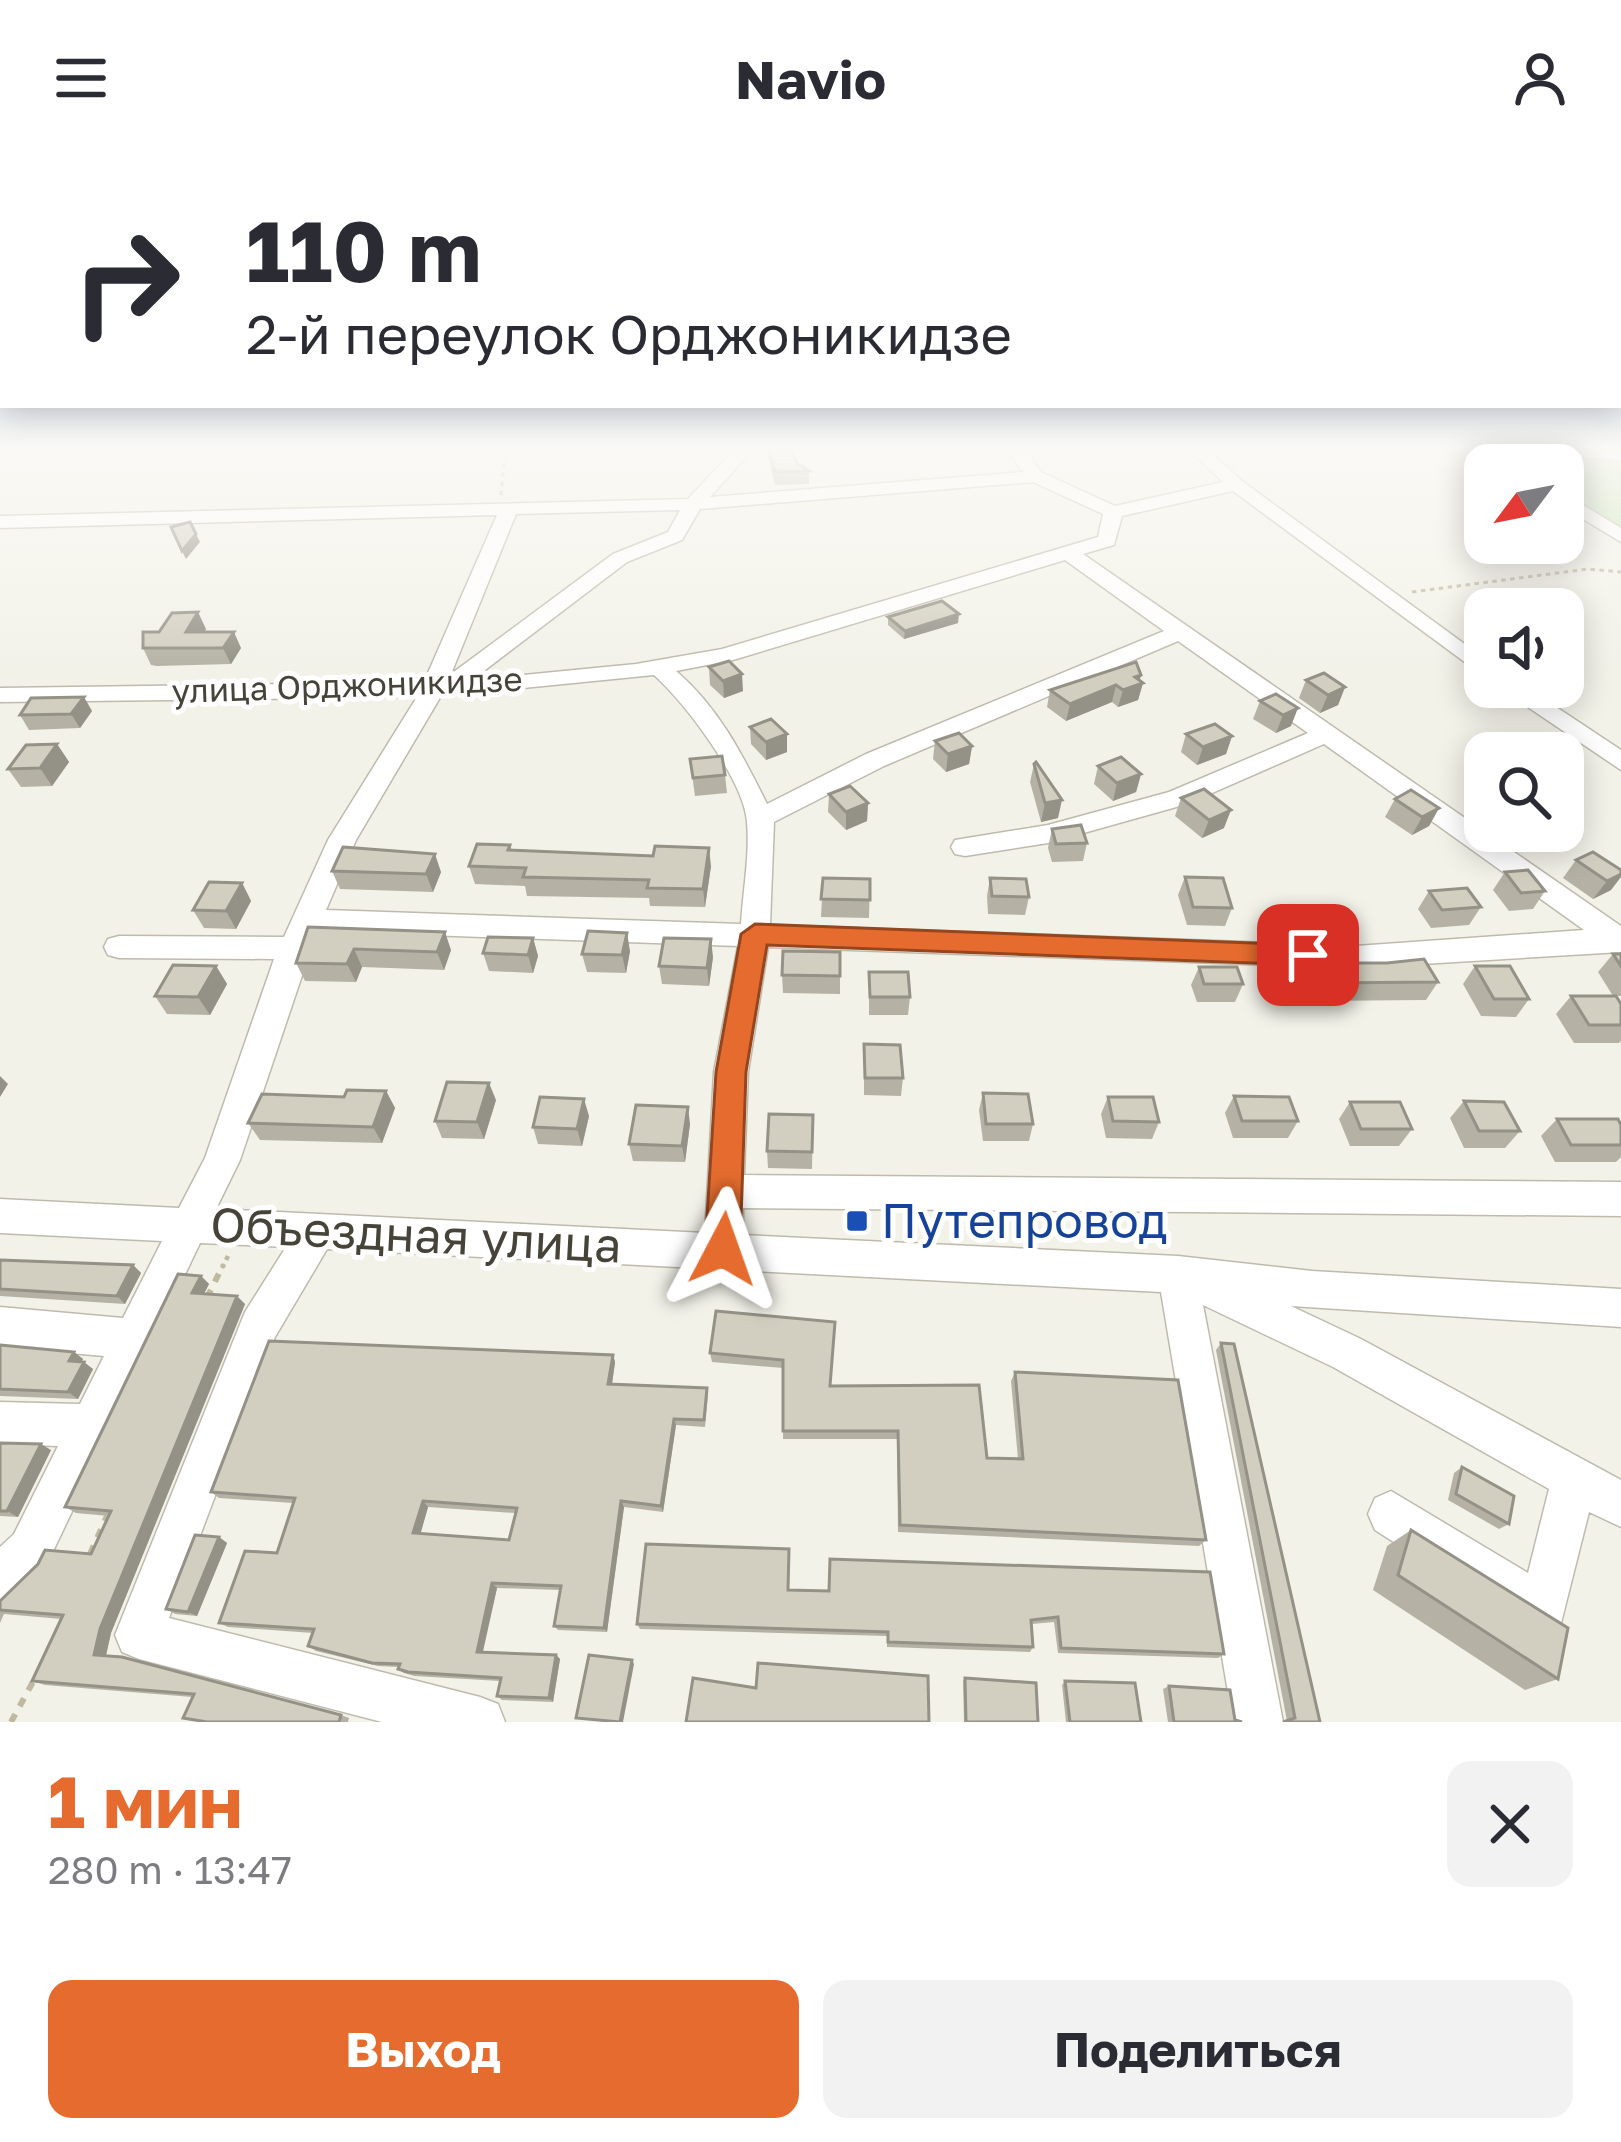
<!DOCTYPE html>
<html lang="ru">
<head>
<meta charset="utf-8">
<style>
	body { margin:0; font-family:"Golos Text",sans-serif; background:#f2f2f3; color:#2b2b33; height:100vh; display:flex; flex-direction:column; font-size:45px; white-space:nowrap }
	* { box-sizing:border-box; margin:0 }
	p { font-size:39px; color:#7c7c81 }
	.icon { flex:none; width:66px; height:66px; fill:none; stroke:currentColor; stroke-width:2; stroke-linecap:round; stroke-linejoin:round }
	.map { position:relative; height:1566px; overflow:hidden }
	.panel { display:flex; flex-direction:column; background:#fff; flex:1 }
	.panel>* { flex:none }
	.banner { position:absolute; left:0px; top:0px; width:1623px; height:252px; box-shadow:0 6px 30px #0003; background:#fff; color:#2b2b33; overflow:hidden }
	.needle { width:78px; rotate:238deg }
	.tools { position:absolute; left:1464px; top:288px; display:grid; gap:24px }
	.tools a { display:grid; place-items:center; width:120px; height:120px; border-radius:24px; background:#fff; box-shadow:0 6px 30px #0003; font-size:60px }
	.pin { position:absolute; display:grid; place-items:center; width:102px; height:102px; color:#fff; margin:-51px; border-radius:24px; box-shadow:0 6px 18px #0006 }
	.me { position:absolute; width:132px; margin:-66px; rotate:4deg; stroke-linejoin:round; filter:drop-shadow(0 0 9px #0008) }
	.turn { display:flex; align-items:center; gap:42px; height:252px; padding:0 48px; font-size:54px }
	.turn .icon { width:156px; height:156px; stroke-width:2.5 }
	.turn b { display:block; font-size:84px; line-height:102px }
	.round { display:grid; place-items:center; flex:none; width:126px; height:126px; border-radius:24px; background:#f2f2f3 }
	.summary { display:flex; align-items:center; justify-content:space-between; height:204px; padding:0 48px }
	h1 { font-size:72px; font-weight:700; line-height:90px; color:#e56c2e }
	.action { display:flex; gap:24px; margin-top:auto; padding:24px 48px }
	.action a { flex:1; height:138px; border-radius:24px; background:#e56c2e; color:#fff; font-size:48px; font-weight:700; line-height:138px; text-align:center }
	.action a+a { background:#f2f2f3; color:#2b2b33 }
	header { display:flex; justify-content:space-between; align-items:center; height:156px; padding:0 48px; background:#fff; font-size:54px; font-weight:700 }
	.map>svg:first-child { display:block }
	.green { fill:#c6e3b6 }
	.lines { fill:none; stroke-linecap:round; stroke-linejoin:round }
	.minor-casing { stroke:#bebbad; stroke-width:3 }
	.path-far2 { stroke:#beb99f; stroke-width:3; stroke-dasharray:4.5 4.5; stroke-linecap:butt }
	.path-far1 { stroke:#beb99f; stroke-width:4.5; stroke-dasharray:4.5 4.5; stroke-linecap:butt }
	.path { stroke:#beb99f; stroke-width:6; stroke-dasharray:9 9; stroke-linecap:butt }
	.minor { fill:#fff; fill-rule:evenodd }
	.wall { fill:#b5b2a5; fill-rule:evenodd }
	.shaded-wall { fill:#949186 }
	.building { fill:#d3cfc0; stroke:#949186; stroke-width:3; fill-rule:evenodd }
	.route { fill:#e56c2e; stroke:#95461e; stroke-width:3 }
	.transit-dot { fill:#1a4fb4; stroke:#fff; stroke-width:4.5 }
	.labels { text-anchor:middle; stroke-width:10; stroke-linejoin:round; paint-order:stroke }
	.far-street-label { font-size:33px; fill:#464338; stroke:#fff }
	.near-transit-label { font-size:48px; fill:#164399; stroke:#fff; text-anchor:start }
	.near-street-label { font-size:48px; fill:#464338; stroke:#fff }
</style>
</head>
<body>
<header><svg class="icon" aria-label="menu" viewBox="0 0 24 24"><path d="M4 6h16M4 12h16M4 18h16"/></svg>Navio<svg class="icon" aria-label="person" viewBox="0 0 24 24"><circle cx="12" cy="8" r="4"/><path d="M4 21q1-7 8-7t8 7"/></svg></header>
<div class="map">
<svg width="1621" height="1566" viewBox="0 0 1621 1566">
	<rect width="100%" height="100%" fill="#f3f2e9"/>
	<path class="green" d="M1497,296H1621V373L1563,337V309H1518Z"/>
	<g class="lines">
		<defs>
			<g id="minor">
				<path d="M732,296H751L710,341L1023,316L1009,296H1027L1041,316L1115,350L1223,326L1191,296H1210L1242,325L1485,503V521L1233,335L1122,360L1114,389L1083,398L1621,770V796L1356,812L768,791L748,916L744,1019L1621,1026V1060L743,1052V1079L1178,1100L1312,1115L1621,1133V1171L1291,1150L1361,1183L1621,1324V1371L1589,1356L1560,1471L1543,1478L1526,1471L1375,1374L1368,1358L1375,1342L1391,1335L1528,1417L1549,1333L1333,1211L1203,1149L1283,1566H1233L1161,1136L327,1093L275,1181L169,1462L480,1541L498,1548L505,1566H382L139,1503L122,1496L115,1479L245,1156L286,1091L200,1087L46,1410L17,1441L0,1447V1391L14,1378L58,1290L0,1288V1246L80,1248L104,1200L0,1191V1151L123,1162L162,1085L0,1077V1043L179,1052L205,1002L274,803L119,802L108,799L104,791L108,783L119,780L284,781L328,684L417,541L0,546V532L424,526L497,359L0,372V360L688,343ZM1033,326L1103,358L1098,381L722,493L636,508L472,524L627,406L682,384L700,353ZM680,354L668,376L613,398L451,518L516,358ZM1065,404L1164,475L866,598L767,648C742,598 719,552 676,515L733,504ZM1178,485L1308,577L1169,636L1048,669L955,684L951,691L955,698L965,700L1048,687L1187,648L1324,588L1584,774L1356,790L770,769L774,666L884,610ZM654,519C685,547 744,624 747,666C750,699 743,735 741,768L326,754L356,684L441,540ZM317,775L738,790L714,916L705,1077L216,1053L240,1004Z"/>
				<path d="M1479,296H1500L1517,309H1496Z"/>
				<path d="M1573,296H1621V304L1582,301Z"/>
				<path d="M1563,337L1621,372V386L1563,351Z"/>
				<path d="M1498,531H1526L1621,594V614Z"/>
			</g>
		</defs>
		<use href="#minor" class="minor-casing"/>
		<g class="path-far2">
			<path d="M501,339L505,296"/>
			<path d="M1412,436L1588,413L1621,416"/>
		</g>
		<path class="path-far1" d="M222,1112L229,1098"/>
		<g class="path">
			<path d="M207,1142L223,1109"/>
			<path d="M90,1398L107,1360"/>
			<path d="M11,1566L34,1524"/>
		</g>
		<use href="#minor" class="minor"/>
	</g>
	<g class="wall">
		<path d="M767,296H792L797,307L809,315V328L775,329Z"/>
		<path d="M888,461L958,467L904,483L888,469Z"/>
		<path d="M206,473L204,476L241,492L231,508L157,510L151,509L143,492L159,476Z"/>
		<path d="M709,511L743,535L724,542L710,529Z"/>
		<path d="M1141,519L1140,524L1143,527L1138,544L1118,551L1112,546L1066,565L1047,551L1050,534Z"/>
		<path d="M1306,524L1345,531L1338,549L1320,557L1299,542Z"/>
		<path d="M1276,538L1291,570L1276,577L1253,563L1260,545Z"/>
		<path d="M92,555L80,572L29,574L20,559Z"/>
		<path d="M750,571L787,596L766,604L751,588Z"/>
		<path d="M1186,578L1232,580L1226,598L1197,609L1181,596Z"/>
		<path d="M935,585L972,590L969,608L946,616L933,603Z"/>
		<path d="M57,588L69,606L52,630L21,631L8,613Z"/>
		<path d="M690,603L725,619L727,637L695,640Z"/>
		<path d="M1034,608L1058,662L1041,666L1030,626Z"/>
		<path d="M1098,610L1141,618L1136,636L1113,645L1094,628Z"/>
		<path d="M829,638L868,647L867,665L846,674L828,656Z"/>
		<path d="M1181,642L1224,672L1202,682L1175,660Z"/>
		<path d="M1395,643L1439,652L1429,670L1412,679L1385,661Z"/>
		<path d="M1052,673L1087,687L1083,705L1052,706L1048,692Z"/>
		<path d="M510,689L512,694L711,710L705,751L650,750L649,742L527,740L525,730L475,728L469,710Z"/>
		<path d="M1593,696L1611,734L1593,743L1563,722L1576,704Z"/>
		<path d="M332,715L441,716L433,736L340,733Z"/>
		<path d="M1505,716L1545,735L1533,753L1509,755L1493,734Z"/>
		<path d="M1185,721L1232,752L1225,770L1187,769L1178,739Z"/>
		<path d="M823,722L870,723L869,762L821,761Z"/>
		<path d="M990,722L1029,741L1025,759L988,758L987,740Z"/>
		<path d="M242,727L251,745L236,773L204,772L193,754Z"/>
		<path d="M1429,735L1481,751L1469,769L1431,772L1418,753Z"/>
		<path d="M308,771L451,794L444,814L362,811L356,826L305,825L296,807Z"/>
		<path d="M533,782L538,800L533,817L489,815L483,797Z"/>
		<path d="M630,795L626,817L587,816L582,798Z"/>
		<path d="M840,796V838L783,837L782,819Z"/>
		<path d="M1613,798H1621V840H1613L1598,816Z"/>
		<path d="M713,801L709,830L662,828L659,810Z"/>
		<path d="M1315,807L1438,826L1426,844L1314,845L1306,824Z"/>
		<path d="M216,810L227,828L210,859L167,858L155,840Z"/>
		<path d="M1475,810L1529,843L1516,861L1481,860L1463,828Z"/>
		<path d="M1199,811L1243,828L1235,846H1197L1191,829Z"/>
		<path d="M869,816L910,841L908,859H869Z"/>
		<path d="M1571,840L1621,848V885L1619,887H1574L1556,858Z"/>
		<path d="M864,888L903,922L901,940L864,939Z"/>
		<path d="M386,935L395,952L382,987L260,984L248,967L344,941Z"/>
		<path d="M983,937L1033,968L1029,985H983L979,954Z"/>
		<path d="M1234,940L1298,965L1288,982H1233L1225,957Z"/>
		<path d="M1108,941L1159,966L1152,983L1106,982L1101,958Z"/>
		<path d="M496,944L484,983L442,982L435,965Z"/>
		<path d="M1464,945L1520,975L1505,992H1464L1450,962Z"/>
		<path d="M1350,946L1412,973L1399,990H1350L1339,963Z"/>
		<path d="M813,959L812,1013L768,1012L767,995Z"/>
		<path d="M589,960L582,990L538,988L533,971Z"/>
		<path d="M1557,963L1621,969V1001L1616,1006H1555L1541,980Z"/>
		<path d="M690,968L685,1006L633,1005L629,988Z"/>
		<path d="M0,1104L133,1109L141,1117L125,1148L0,1140Z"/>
		<path d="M201,1120L209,1128L204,1138L245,1148L111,1477L106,1500L341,1559L349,1562L348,1566H199L183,1562L192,1541L45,1529L32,1525L61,1463L4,1458L0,1467V1454L91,1398L109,1360L76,1357L65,1351Z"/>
		<path d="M716,1155L831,1230L987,1302L1018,1303L1011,1225L1015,1216L1206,1384L1199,1390L898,1376L897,1283H783V1212L712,1206L710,1197Z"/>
		<path d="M1221,1187L1320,1566L1287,1565L1216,1194Z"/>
		<path d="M0,1189L74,1196L83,1203L81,1206L93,1213L78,1243L0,1240Z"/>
		<path d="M613,1199L615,1206L612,1228L707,1232L708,1239L705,1271L676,1269L663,1356L624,1351L607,1476L558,1474L554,1470L560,1434L497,1432L482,1496L556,1499L560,1503L553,1546L502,1544L497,1540L500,1525L414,1520L404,1517L398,1513L399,1511L378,1510L316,1495L308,1490L313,1477L228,1471L219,1467L277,1397L293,1347L219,1342L211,1336ZM428,1351L515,1357L509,1384L420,1378Z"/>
		<path d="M0,1287L51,1294L18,1361L0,1360Z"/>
		<path d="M1462,1311L1509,1368L1499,1373L1448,1344L1454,1317Z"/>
		<path d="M1411,1374L1558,1523L1525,1534L1373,1434L1387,1390Z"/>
		<path d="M219,1381L227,1387L197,1460L175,1458L166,1453Z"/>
		<path d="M830,1403L1224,1498L1218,1502L1058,1497L1054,1466L1032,1468L1033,1491L1030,1496L887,1491V1480L640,1473L637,1468L788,1434L829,1435Z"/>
		<path d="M965,1522L1038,1566H964L963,1525Z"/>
		<path d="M1065,1525L1141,1566H1066L1062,1529Z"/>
		<path d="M1169,1530L1235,1564L1242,1566H1168L1163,1533Z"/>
	</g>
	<g class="shaded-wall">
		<path d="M196,378L200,386L186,403L182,395Z"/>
		<path d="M198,456L206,473L194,493L186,476Z"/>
		<path d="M959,458L958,467L904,483L905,475Z"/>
		<path d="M234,476L241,492L231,508L223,492Z"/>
		<path d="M742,518L743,535L724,542L723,525Z"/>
		<path d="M1141,519L1138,528L1143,527L1138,544L1118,551L1123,534L1135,521Z"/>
		<path d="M1116,529L1112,546L1066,565L1070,548Z"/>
		<path d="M1345,531L1338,549L1320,557L1328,539Z"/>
		<path d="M84,541L92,555L80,572L71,558Z"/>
		<path d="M1298,552L1291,570L1276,577L1283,559Z"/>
		<path d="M787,578V596L766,604V586Z"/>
		<path d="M1232,580L1226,598L1197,609L1203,591Z"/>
		<path d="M57,588L69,606L52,630L40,612Z"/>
		<path d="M972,590L969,608L946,616L948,598Z"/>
		<path d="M1141,618L1136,636L1113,645L1117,627Z"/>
		<path d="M1062,644L1058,662L1041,666L1045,647Z"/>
		<path d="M868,647L867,665L846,674V656Z"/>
		<path d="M1439,652L1429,670L1412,679L1422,661Z"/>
		<path d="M1231,654L1224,672L1202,682L1209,664Z"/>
		<path d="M709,692L711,710L705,751L703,733Z"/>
		<path d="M435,698L441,716L433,736L426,718Z"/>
		<path d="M1621,718V721L1611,734L1593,743L1607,725Z"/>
		<path d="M242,727L251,745L236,773L226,755Z"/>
		<path d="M445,776L451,794L444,814L437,796Z"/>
		<path d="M627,777L630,795L626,817L622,799Z"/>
		<path d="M533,782L538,800L533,817L528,799Z"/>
		<path d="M711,783L713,801L709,830L707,812Z"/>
		<path d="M354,793L362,811L356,826L347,808Z"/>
		<path d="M216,810L227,828L210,859L198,841Z"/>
		<path d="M0,920L8,928L0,941Z"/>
		<path d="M489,927L496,944L484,983L477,966Z"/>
		<path d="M386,935L395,952L382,987L373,971Z"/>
		<path d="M584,943L589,960L582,990L577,973Z"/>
		<path d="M688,951L690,968L685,1006L682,990Z"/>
		<path d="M133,1109L141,1117L125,1148L117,1140Z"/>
		<path d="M201,1120L209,1128L200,1145L192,1137Z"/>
		<path d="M237,1140L245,1148L111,1477L105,1503L94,1499L100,1473Z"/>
		<path d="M74,1196L83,1203L78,1212L69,1205Z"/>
		<path d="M613,1199L615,1206L611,1235L608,1228Z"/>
		<path d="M84,1206L93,1213L78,1243L68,1236Z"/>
		<path d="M674,1263L676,1269L663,1356L661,1350Z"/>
		<path d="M41,1288L51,1294L18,1361L7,1355Z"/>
		<path d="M423,1345L428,1351L419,1383L413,1377Z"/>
		<path d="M621,1345L624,1351L607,1476L604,1472Z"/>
		<path d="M219,1381L227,1387L197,1460L188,1456Z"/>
		<path d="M492,1427L497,1432L482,1500L477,1496Z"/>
		<path d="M556,1499L560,1503L553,1546L549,1542Z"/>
		<path d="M632,1504L634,1508L623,1566H620Z"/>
	</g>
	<g class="building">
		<path d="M769,296H792L797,307L809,315L775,316Z"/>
		<path d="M190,366L196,378L182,395L171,371Z"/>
		<path d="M942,445L959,458L905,475L888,461Z"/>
		<path d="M198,456L186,476H234L223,492H143V476H159L172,457Z"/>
		<path d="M729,505L742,518L723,525L709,511Z"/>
		<path d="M1136,506L1141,519L1135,521L1143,527L1123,534L1116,529L1070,548L1050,534Z"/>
		<path d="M1324,517L1345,531L1328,539L1306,524Z"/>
		<path d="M1276,538L1298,552L1283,559L1260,545Z"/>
		<path d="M84,541L71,558L20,559L31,542Z"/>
		<path d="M771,563L787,578L766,586L750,571Z"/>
		<path d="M1215,568L1232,580L1203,591L1186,578Z"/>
		<path d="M959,577L972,590L948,598L935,585Z"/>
		<path d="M57,588L40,612L8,613L26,589Z"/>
		<path d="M722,600L725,619L693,622L690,603Z"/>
		<path d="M1121,601L1141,618L1117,627L1098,610Z"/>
		<path d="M1036,606L1062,644L1045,647L1034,608Z"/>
		<path d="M850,630L868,647L846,656L829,638Z"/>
		<path d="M1204,633L1231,654L1209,664L1181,642Z"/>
		<path d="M1411,634L1439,652L1422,661L1395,643Z"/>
		<path d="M1081,669L1087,687L1056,688L1052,673Z"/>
		<path d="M477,688L510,689L508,694L653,700L655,690L709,692L703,733L647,732L649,724L523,721L526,712L469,710Z"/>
		<path d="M343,691L435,698L426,718L332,715Z"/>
		<path d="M1593,696L1621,714V718L1607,725L1576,704Z"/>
		<path d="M1528,714L1545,735L1521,737L1505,716Z"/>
		<path d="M1185,721L1223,722L1232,752L1193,751Z"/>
		<path d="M823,722L870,723V744L821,743Z"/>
		<path d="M990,722L1026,723L1029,741L992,740Z"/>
		<path d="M209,726L242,727L226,755L193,754Z"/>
		<path d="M1467,732L1481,751L1442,754L1429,735Z"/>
		<path d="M308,771L445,776L437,796L354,793L347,808L296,807Z"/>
		<path d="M588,775L627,777L622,799L582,798Z"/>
		<path d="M488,781L533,782L528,799L483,797Z"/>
		<path d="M664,782L711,783L707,812L659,810Z"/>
		<path d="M783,795L840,796V820L782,819Z"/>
		<path d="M1613,798H1621V810Z"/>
		<path d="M1424,803L1438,826L1323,827L1315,807H1387Z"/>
		<path d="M173,809L216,810L198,841L155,840Z"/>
		<path d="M1475,810H1510L1529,843H1494Z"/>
		<path d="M1199,811H1237L1243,828H1204Z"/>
		<path d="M869,816H908L910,841H870Z"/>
		<path d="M1571,840H1616L1621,848V869H1589Z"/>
		<path d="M864,888L900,889L903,922H865Z"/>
		<path d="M447,926L489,927L477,966L435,965Z"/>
		<path d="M347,934L386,935L373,971L248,967L262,938L344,941Z"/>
		<path d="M983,937L1028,938L1033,968H986Z"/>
		<path d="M1234,940L1289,941L1298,965H1242Z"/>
		<path d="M540,941L584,943L577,973L533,971Z"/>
		<path d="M1108,941H1153L1159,966L1113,965Z"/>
		<path d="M1464,945L1504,946L1520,975H1479Z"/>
		<path d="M1350,946H1400L1412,973H1361Z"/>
		<path d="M636,949L688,951L682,990L629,988Z"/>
		<path d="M769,958L813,959L812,996L767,995Z"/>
		<path d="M1557,963H1618L1621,969V989H1571Z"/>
		<path d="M0,1104L133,1109L117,1140L0,1133Z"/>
		<path d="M178,1118L201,1120L192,1137L237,1140L100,1473L94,1499L122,1501L341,1559L339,1566H207L183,1562L194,1538L32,1525L63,1459L0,1454V1445L38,1408L45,1394L91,1398L111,1355L65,1351Z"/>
		<path d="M716,1155L835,1166L830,1230L979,1229L987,1302L1023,1303L1015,1216L1178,1224L1206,1384L900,1369L898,1275H783V1204L710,1197Z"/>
		<path d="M269,1185L613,1199L608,1228L707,1232L704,1264L674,1263L661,1350L621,1345L604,1472L554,1470L561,1430L492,1427L477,1496L556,1499L549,1542L497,1540L501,1522L408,1516L398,1513L400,1508L372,1507L308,1490L314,1473L219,1467L245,1395L277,1397L295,1342L211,1336ZM423,1345L517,1352L509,1384L413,1377Z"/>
		<path d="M1221,1187L1234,1188L1320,1566H1283L1295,1562Z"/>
		<path d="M0,1189L74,1196L69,1205L84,1206L68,1236L0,1233Z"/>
		<path d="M0,1287L41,1288L7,1355H0Z"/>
		<path d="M1462,1311L1514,1340L1509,1368L1456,1338Z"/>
		<path d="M1411,1374L1568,1472L1558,1523L1398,1419Z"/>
		<path d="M195,1379L219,1381L188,1456L166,1453Z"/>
		<path d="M646,1388L789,1393L788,1434L829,1435L830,1403L1210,1416L1224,1498L1061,1492L1058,1461L1031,1464L1033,1491L888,1486V1476L637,1468Z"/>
		<path d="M589,1499L632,1504L620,1566L576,1562Z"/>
		<path d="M758,1507L928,1520L929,1566H686L693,1522L756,1532Z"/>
		<path d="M965,1522L1036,1527L1038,1566H966Z"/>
		<path d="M1065,1525L1135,1527L1141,1566H1070Z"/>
		<path d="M1169,1530L1230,1534L1235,1564L1242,1566H1174Z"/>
	</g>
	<linearGradient id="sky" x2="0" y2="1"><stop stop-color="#90bbe8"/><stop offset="0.57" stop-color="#faf9f5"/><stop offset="1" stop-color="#faf9f5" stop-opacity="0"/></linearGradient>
	<rect width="1621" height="515" fill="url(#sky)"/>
	<path class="route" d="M755,768L1308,789L1322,799L1308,809L767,789L746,916L740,1093L735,1104L723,1109L710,1104L705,1093L716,916L741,778Z"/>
	<rect class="transit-dot" x="845" y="1053" width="24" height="24" rx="6"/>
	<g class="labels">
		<g class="far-street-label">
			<text transform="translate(347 529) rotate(-2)" y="12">улица Орджоникидзе</text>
		</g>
		<g class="near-transit-label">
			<text x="881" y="1082">Путепровод</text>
		</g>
		<g class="near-street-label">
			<text transform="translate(416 1079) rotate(3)" y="17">Объездная улица</text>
		</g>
	</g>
</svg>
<div class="tools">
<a><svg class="needle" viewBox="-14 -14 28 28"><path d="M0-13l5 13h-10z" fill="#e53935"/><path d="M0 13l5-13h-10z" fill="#7c7c81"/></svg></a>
<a><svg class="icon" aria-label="sound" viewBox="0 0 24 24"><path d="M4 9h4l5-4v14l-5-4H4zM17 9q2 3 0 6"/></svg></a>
<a><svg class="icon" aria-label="search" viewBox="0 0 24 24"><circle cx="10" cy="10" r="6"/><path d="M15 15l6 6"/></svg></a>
</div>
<div class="pin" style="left:1308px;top:799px;background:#d93025"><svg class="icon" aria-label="arrive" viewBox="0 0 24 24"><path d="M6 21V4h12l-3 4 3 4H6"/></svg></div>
<svg class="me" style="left:723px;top:1093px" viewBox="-20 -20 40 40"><path d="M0-17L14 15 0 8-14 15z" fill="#e56c2e" stroke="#fff" stroke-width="4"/></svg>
<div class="banner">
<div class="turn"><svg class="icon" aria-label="right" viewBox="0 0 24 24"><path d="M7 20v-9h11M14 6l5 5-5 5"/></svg><div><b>110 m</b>2-й переулок Орджоникидзе</div></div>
</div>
</div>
<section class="panel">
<div class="summary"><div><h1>1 мин</h1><p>280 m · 13:47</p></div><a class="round"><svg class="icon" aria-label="close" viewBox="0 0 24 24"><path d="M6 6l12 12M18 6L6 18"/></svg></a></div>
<div class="action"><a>Выход</a><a>Поделиться</a></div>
</section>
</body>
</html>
